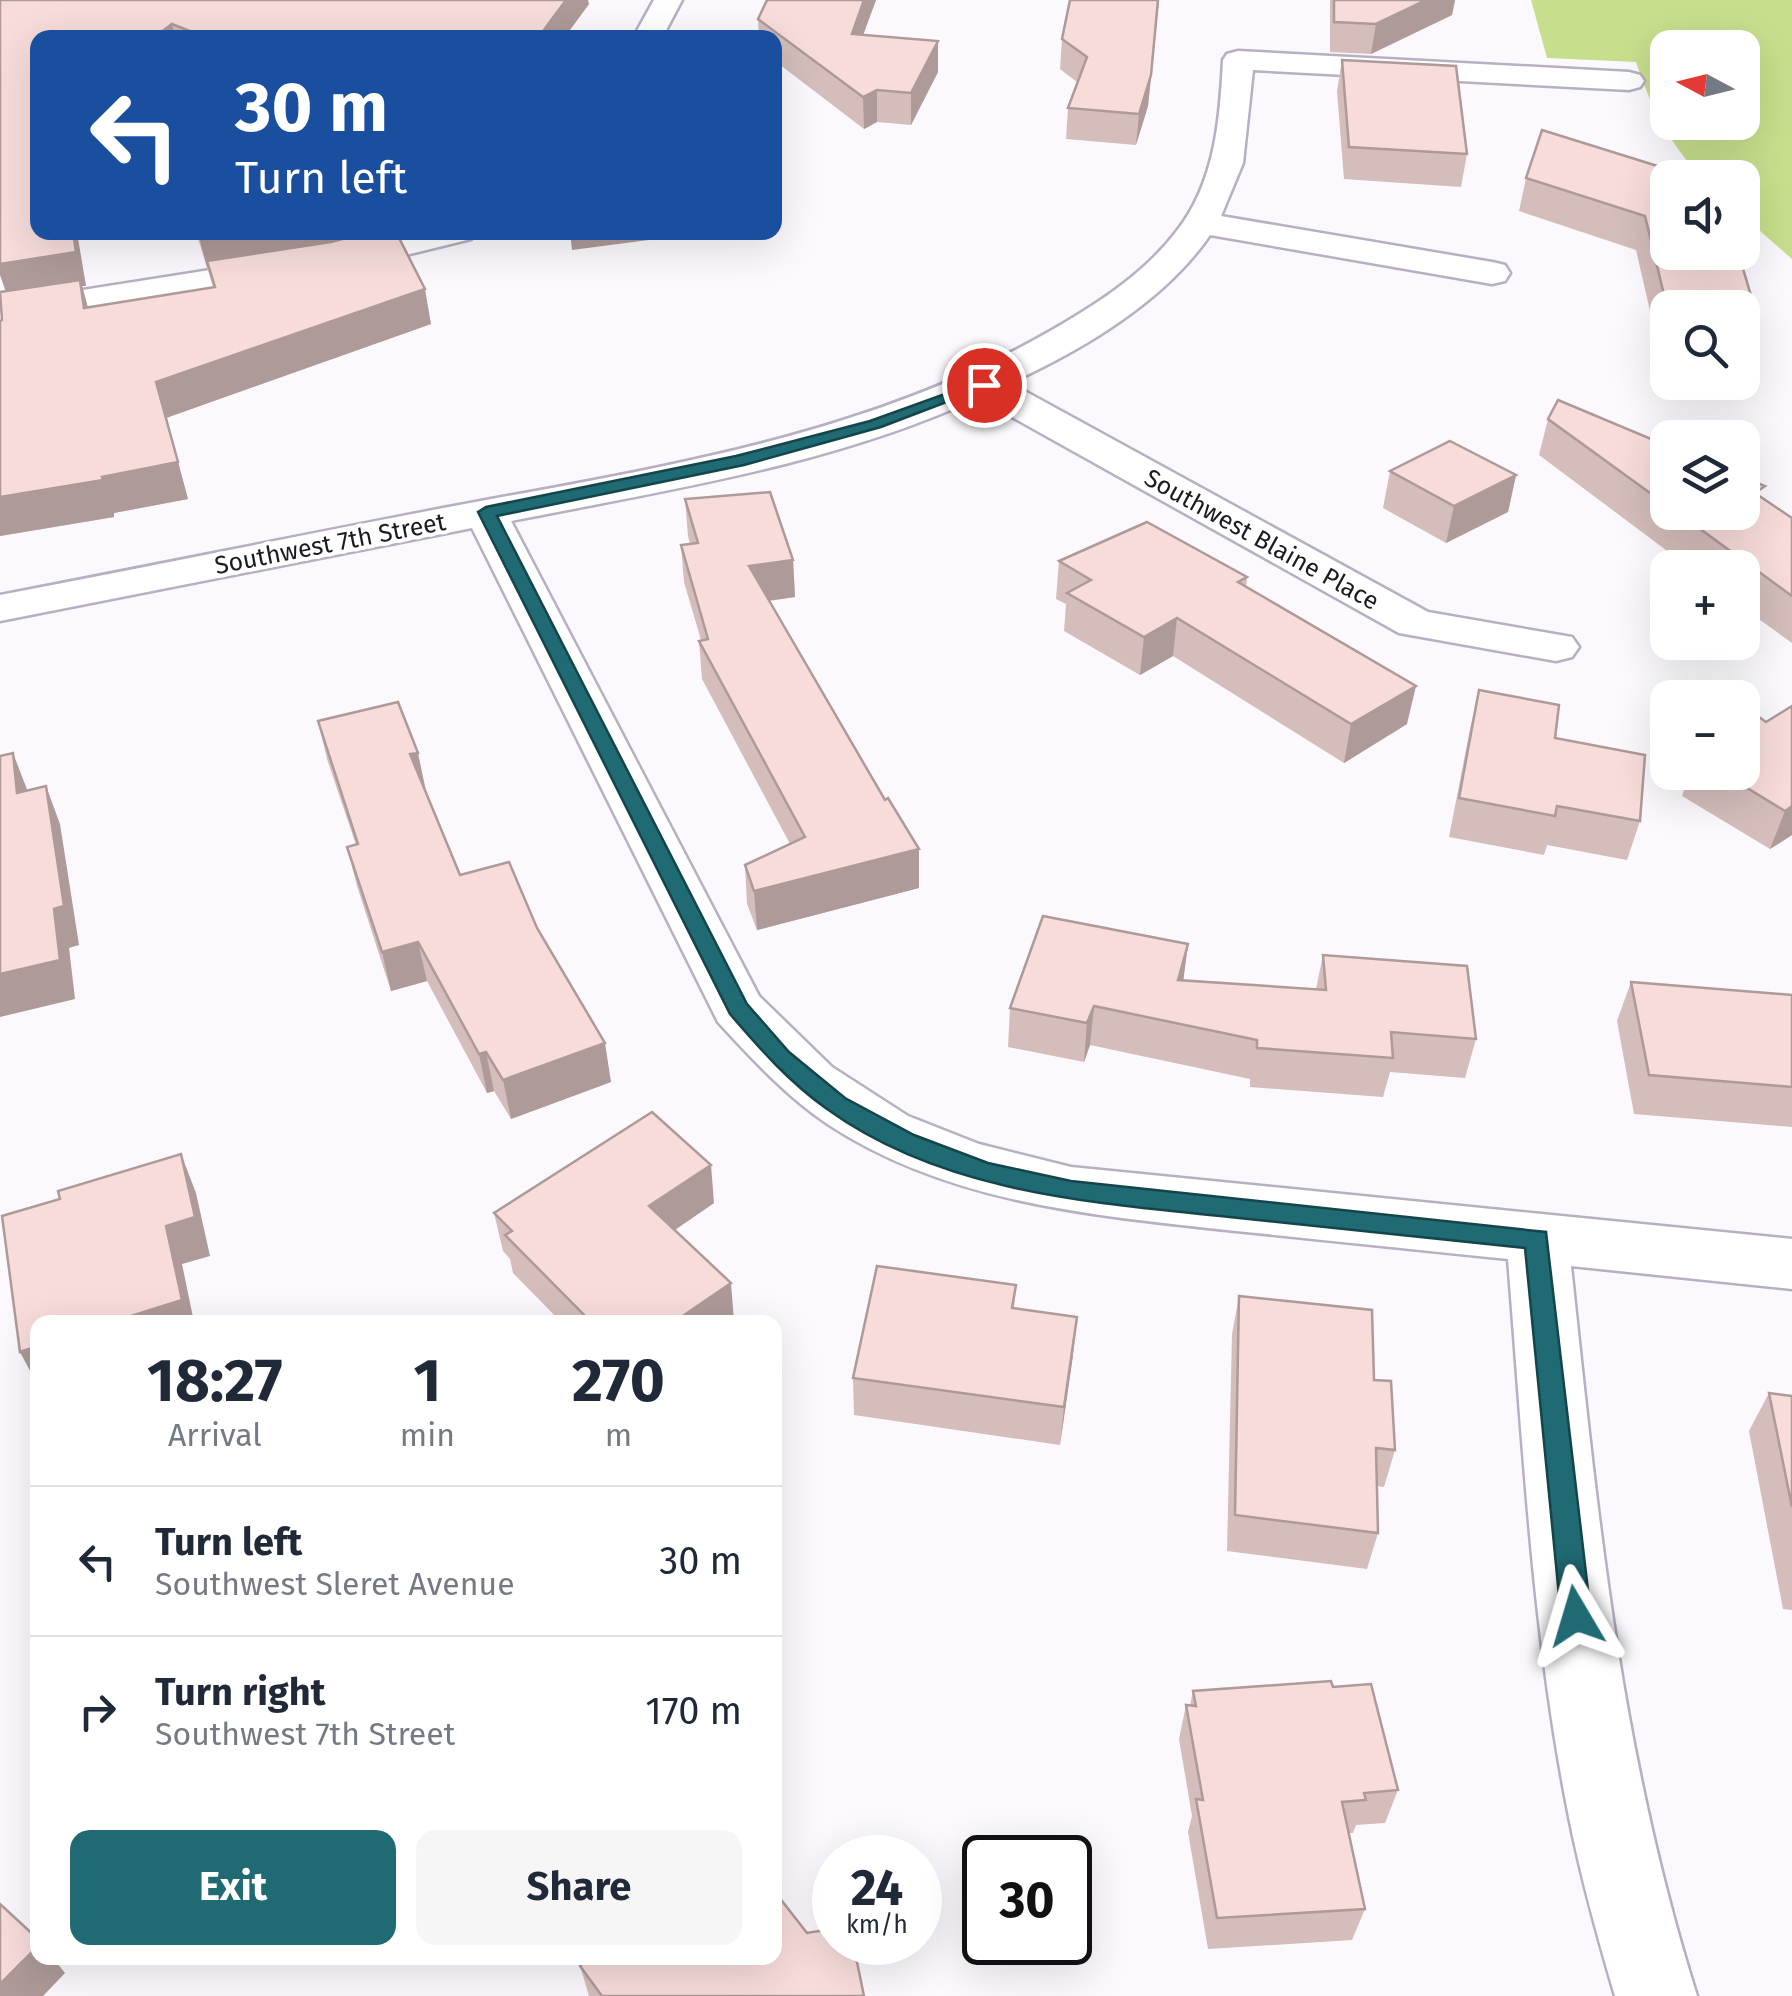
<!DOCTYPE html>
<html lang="en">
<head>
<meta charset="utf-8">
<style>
	body { margin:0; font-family:"Fira Sans",sans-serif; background:#f6f6f7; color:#1f2937; height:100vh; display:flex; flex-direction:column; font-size:38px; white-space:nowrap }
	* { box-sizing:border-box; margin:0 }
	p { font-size:32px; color:#747a83 }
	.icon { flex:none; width:55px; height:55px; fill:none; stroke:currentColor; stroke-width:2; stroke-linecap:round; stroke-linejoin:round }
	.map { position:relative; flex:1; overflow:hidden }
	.sheet { position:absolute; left:30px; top:1315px; width:752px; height:650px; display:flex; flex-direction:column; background:#fff; border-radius:20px; box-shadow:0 10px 40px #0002 }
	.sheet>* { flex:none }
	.hud { position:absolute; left:30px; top:30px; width:752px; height:210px; border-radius:20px; box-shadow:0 10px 40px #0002; background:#1a4fa0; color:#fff; overflow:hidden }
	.needle { width:65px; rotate:277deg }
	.fabs { position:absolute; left:1650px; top:30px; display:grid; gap:20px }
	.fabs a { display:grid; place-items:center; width:110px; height:110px; border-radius:20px; background:#fff; box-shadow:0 10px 40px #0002; font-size:50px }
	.speed { position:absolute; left:812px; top:1835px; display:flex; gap:20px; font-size:50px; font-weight:700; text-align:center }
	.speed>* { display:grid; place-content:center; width:130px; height:130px; border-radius:50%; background:#fff; box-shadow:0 10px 40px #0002; line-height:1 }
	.speed small { font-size:25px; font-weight:400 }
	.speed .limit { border:5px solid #111; border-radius:15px; background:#fff; color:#111 }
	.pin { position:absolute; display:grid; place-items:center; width:85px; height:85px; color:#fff; margin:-42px; border:5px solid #fff; border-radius:50%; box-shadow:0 2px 10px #0007 }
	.me { position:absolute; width:110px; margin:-55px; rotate:353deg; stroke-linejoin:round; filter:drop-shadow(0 0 8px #0008) }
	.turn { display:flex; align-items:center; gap:35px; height:210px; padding:0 40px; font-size:45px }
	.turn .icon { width:130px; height:130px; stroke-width:2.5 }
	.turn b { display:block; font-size:70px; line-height:85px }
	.eta { display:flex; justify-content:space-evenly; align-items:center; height:170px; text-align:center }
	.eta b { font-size:60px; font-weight:700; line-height:70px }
	.cta { display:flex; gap:20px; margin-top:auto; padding:20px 40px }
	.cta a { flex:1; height:115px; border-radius:20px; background:#1f6a73; color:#fff; font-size:40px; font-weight:700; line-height:115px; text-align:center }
	.cta a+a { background:#f6f6f7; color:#1f2937 }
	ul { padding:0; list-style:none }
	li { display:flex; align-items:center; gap:30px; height:150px; padding:0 40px; border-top:2px solid #e0e1e3 }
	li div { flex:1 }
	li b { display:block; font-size:38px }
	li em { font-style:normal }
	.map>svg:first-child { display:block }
	.green { fill:#c7df8d; fill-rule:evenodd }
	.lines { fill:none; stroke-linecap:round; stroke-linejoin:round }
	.minor-casing { stroke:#b9afc3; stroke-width:5 }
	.minor { fill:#fff; fill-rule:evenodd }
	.wall { fill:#d4bdbb }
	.shaded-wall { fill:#ad9a99 }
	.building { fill:#f7dcda; stroke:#ad9a99; stroke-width:2.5 }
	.route { fill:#1f6a73; stroke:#14454b; stroke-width:2.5 }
	.labels { text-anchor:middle; stroke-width:8; stroke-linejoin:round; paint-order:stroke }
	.far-street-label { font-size:25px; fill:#1c1920; stroke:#fff }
</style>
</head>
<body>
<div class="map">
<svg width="1792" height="1996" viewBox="0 0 1792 1996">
	<rect width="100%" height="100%" fill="#fbf9fd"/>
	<path class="green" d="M1531,0H1792V259L1743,216L1742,178L1701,177C1669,143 1651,107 1636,62L1547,58ZM1668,48H1742V122H1668Z"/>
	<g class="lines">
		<defs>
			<g id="minor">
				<path d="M654,0H682L662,38H633Z"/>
				<path d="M1238,51L1629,72L1640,75L1644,81L1640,87L1629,90L1253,70L1243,163L1221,216L1492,262L1505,265L1510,273L1505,281L1492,284L1210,235C1164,302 1082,350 1010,383L1428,612L1572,637L1579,647L1572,657L1556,661L1399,633L978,398C832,465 668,490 511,521L759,996L832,1067L908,1116L979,1144L1071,1167L1792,1239V1289L1571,1266C1598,1518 1620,1752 1697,1996H1615C1597,1935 1580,1874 1568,1812C1532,1630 1523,1443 1508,1259C1417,1250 1327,1240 1236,1231C1097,1216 950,1204 829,1125C787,1097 752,1059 718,1022L472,528L0,621V595C146,567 292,537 438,509C649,469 863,439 1052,330C1097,304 1144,274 1176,232C1215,183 1220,120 1223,60L1227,54Z"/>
				<path d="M413,232H476L471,239L337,272L0,325V303L337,250Z"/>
			</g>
		</defs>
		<use href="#minor" class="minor-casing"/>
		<use href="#minor" class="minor"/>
	</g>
	<g class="wall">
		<path d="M0,0L589,4L564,38H38L86,286H82L88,308L213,287L196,232H396L431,324L166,418L188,499L114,513V517L0,536V321L2,320L6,292Z"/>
		<path d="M767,0H876L863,35L938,72L911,125L877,122L864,129L775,61V38H759L758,19Z"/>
		<path d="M1159,0L1148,106L1136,145L1066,139L1068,108L1077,82L1060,69L1062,39Z"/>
		<path d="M1330,0H1455L1452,15L1371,54L1330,52Z"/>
		<path d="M1342,60L1467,154L1461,187L1344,179L1337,91Z"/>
		<path d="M1542,130L1755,309L1744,344H1742V308H1668V338L1656,337L1636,250L1519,211L1526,178Z"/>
		<path d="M1548,419L1668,446V512H1742L1761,497L1792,518V643L1742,607V568H1690L1539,455Z"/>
		<path d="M1390,471L1516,475L1508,512L1446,543L1383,508Z"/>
		<path d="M685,499L793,560L795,597L769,601L919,888L757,930L747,904L745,865L790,844L702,679L699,641L701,640L684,582L681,545L690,544L688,536Z"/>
		<path d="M1059,561L1247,577L1246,587L1407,724L1344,763L1173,656L1140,675L1064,631L1066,604L1056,599Z"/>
		<path d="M1479,690L1555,738L1640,821L1627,860L1547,845L1544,855L1449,837L1470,729Z"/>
		<path d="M1792,706V835L1770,849L1682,796L1690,772H1742L1766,722Z"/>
		<path d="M318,721L426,791L460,875L537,928L611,1082L511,1119L494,1091L487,1093L427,981L391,991L357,886L347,847L356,845L327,759Z"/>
		<path d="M1188,944L1183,980L1316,989L1323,955L1476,1039L1465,1078L1390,1072L1383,1097L1250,1087V1079L1090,1045L1084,1062L1008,1047L1010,1008Z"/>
		<path d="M1631,982L1792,995V1127L1634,1114L1617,1021Z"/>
		<path d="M714,1203L675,1230L734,1321L733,1322H561L513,1273L510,1259L503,1251L494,1213Z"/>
		<path d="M1016,1285L1014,1308L1073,1355L1060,1445L854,1415L853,1378Z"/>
		<path d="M1239,1296L1374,1380L1395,1450L1384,1487L1377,1486L1378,1533L1367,1569L1227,1551L1232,1334Z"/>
		<path d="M1769,1393L1792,1396V1610L1783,1609L1749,1431Z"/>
		<path d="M1333,1687L1398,1790L1385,1823L1356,1825L1353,1833H1348L1365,1909L1352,1940L1208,1949L1188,1832L1192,1816L1179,1739L1186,1705L1190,1706L1193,1691Z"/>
		<path d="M807,1933L864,1996H589L580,1966Z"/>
	</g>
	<g class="shaded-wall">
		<path d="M566,0H588L589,4L564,38H538Z"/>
		<path d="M864,0H876L852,65V34Z"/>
		<path d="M1159,0L1148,106L1136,145L1139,114Z"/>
		<path d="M1426,0H1455L1452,15L1371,54L1376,24Z"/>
		<path d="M172,24L175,38H153Z"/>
		<path d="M938,41V72L911,125V93Z"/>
		<path d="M877,90V122L864,129L863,97Z"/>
		<path d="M73,232H77L86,286H82L90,315L8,298L0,275V264Z"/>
		<path d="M386,232V234L207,267L198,233Z"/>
		<path d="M570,232H710L572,250Z"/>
		<path d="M425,289L431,324L166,418L156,382Z"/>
		<path d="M178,462L188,499L114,513V517L0,536V497Z"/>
		<path d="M1516,475L1508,512L1446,543L1454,506Z"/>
		<path d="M793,560L795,597L751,603L749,566Z"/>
		<path d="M1177,618L1173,656L1140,675L1144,637Z"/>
		<path d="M1416,686L1407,724L1344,763L1351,724Z"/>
		<path d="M13,753L28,792L17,793Z"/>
		<path d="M418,753L426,791L410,754Z"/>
		<path d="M46,786L60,824L79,945L69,948L75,999L0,1017V974L54,909Z"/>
		<path d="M1792,806V835L1770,849L1785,811Z"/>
		<path d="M919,849V888L757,930L754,891Z"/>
		<path d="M418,942L427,981L391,991L382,952Z"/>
		<path d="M1188,944L1183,983L1178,980Z"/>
		<path d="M1094,1006L1090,1045L1084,1062L1087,1023Z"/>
		<path d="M605,1043L611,1082L511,1119L503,1080Z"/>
		<path d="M486,1052L494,1091L487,1093L479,1054Z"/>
		<path d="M181,1154L196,1193L210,1256L182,1264L194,1322H112L166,1226Z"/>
		<path d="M711,1165L714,1203L654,1244L649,1206Z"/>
		<path d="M731,1283L734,1321L733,1322H674Z"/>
		<path d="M1077,1317L1073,1355L1060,1445L1064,1407Z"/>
		<path d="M38,1346V1386L20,1352Z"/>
		<path d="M38,1946V1958H53L65,1973L43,1996H0V1984Z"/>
	</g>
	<g class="building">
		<path d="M0,0H566L538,38H207L172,24L153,38H38V232H73L76,252L0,264Z"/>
		<path d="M767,0H864L852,34L938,41L911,93L877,90L863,97L758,19Z"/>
		<path d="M1070,0H1158L1151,75L1139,114L1068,108L1087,57L1062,39Z"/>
		<path d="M1334,0H1426L1376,24L1334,22Z"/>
		<path d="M1342,60L1456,66L1467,154L1349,147Z"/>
		<path d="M1542,130L1696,178H1668V252H1738L1755,309L1666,303L1645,216L1526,178Z"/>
		<path d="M369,232H396L425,289L156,382L178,462L102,477L103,480L0,497V321L2,320L0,292L80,280L84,308L215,287L207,261L331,242Z"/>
		<path d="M1558,400L1668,446V506L1548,419Z"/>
		<path d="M1450,441L1516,475L1454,506L1390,471Z"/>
		<path d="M1742,477L1765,486L1755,493L1792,518V596L1677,512H1742Z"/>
		<path d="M770,492L793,560L749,566L885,800L888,798L919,849L754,891L745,865L805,837L699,641L708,639L681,545L698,543L685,499Z"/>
		<path d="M1147,522L1247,577L1238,582L1416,686L1351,724L1177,618L1144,637L1067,593L1091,580L1059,561Z"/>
		<path d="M1479,690L1559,705L1555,738L1645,755L1640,821L1557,806L1555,816L1459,798Z"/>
		<path d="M398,702L418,753L410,754L460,875L509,862L537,928L605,1043L503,1080L486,1052L479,1054L418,942L382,952L347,847L358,844L318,721Z"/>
		<path d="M1792,706V806L1785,811L1721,772H1742V728L1759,717L1766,722Z"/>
		<path d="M13,753L17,793L46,786L64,906L54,909L60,960L0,974V756Z"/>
		<path d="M1043,916L1188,944L1178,980L1326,990L1323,955L1467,966L1476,1039L1391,1032L1393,1058L1257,1048V1040L1094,1006L1087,1023L1010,1008Z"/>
		<path d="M1631,982L1792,995V1087L1649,1075Z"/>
		<path d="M652,1112L711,1165L649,1206L731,1283L674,1322H591L505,1235L512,1231L494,1213Z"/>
		<path d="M181,1154L195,1217L166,1226L182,1300L112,1322H38V1346L20,1352L2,1216L60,1199L58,1191Z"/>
		<path d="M877,1266L1016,1285L1012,1308L1077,1317L1064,1407L853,1378Z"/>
		<path d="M1239,1296L1372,1310L1374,1380L1391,1381L1395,1450L1376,1448L1378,1533L1235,1515Z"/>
		<path d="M1769,1393L1792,1396V1507Z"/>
		<path d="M1331,1681L1333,1687L1371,1684L1398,1790L1364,1793L1366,1800L1342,1802L1365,1909L1217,1918L1196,1799L1203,1800L1186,1705L1196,1706L1193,1691Z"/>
		<path d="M775,1892L807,1933L831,1929L835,1934V1942H841L857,1962L864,1996H602L580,1966L590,1958H775Z"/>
		<path d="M0,1904L38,1939V1946L0,1984Z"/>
	</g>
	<path class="route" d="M978,382L991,385L881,427L744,465L497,516L747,1004L789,1052L845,1098L914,1135L988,1163L1071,1181L1546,1232L1591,1616L1586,1625L1576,1629L1566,1625L1561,1616L1525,1248C1430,1238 1334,1228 1239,1218C1099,1203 946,1195 827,1109C789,1082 760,1049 730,1014L478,512L486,507L736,456L870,421Z"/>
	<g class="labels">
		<g class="far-street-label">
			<text transform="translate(1262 539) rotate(29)" y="9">Southwest Blaine Place</text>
			<text transform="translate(330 543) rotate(-11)" y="9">Southwest 7th Street</text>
		</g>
	</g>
</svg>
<div class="fabs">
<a><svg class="needle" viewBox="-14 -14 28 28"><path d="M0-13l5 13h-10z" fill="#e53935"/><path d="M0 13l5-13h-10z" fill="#747a83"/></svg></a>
<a><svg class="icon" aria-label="sound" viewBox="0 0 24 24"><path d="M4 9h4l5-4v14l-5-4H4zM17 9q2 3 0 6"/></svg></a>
<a><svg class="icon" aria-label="search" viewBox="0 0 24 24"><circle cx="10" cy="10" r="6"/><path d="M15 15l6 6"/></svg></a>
<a><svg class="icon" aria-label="layers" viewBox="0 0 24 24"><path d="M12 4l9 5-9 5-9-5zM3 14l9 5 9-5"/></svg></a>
<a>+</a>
<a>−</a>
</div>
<div class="speed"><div>24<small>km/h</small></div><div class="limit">30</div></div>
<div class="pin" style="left:984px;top:385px;background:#d93025"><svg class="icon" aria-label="arrive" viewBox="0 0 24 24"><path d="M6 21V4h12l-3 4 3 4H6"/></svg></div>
<svg class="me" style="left:1576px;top:1616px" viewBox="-20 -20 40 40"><path d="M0-17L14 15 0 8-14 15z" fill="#1f6a73" stroke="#fff" stroke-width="4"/></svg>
<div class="hud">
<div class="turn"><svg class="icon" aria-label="left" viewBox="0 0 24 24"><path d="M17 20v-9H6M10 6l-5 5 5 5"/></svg><div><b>30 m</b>Turn left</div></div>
</div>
<section class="sheet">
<div class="eta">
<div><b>18:27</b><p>Arrival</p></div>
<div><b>1</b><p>min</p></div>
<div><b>270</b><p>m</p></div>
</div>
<ul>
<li><svg class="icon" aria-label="left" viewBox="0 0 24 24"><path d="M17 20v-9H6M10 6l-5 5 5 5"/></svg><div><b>Turn left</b><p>Southwest Sleret Avenue</p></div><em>30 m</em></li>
<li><svg class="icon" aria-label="right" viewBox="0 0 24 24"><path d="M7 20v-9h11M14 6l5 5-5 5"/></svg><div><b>Turn right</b><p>Southwest 7th Street</p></div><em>170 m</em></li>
</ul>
<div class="cta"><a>Exit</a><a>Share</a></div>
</section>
</div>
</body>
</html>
